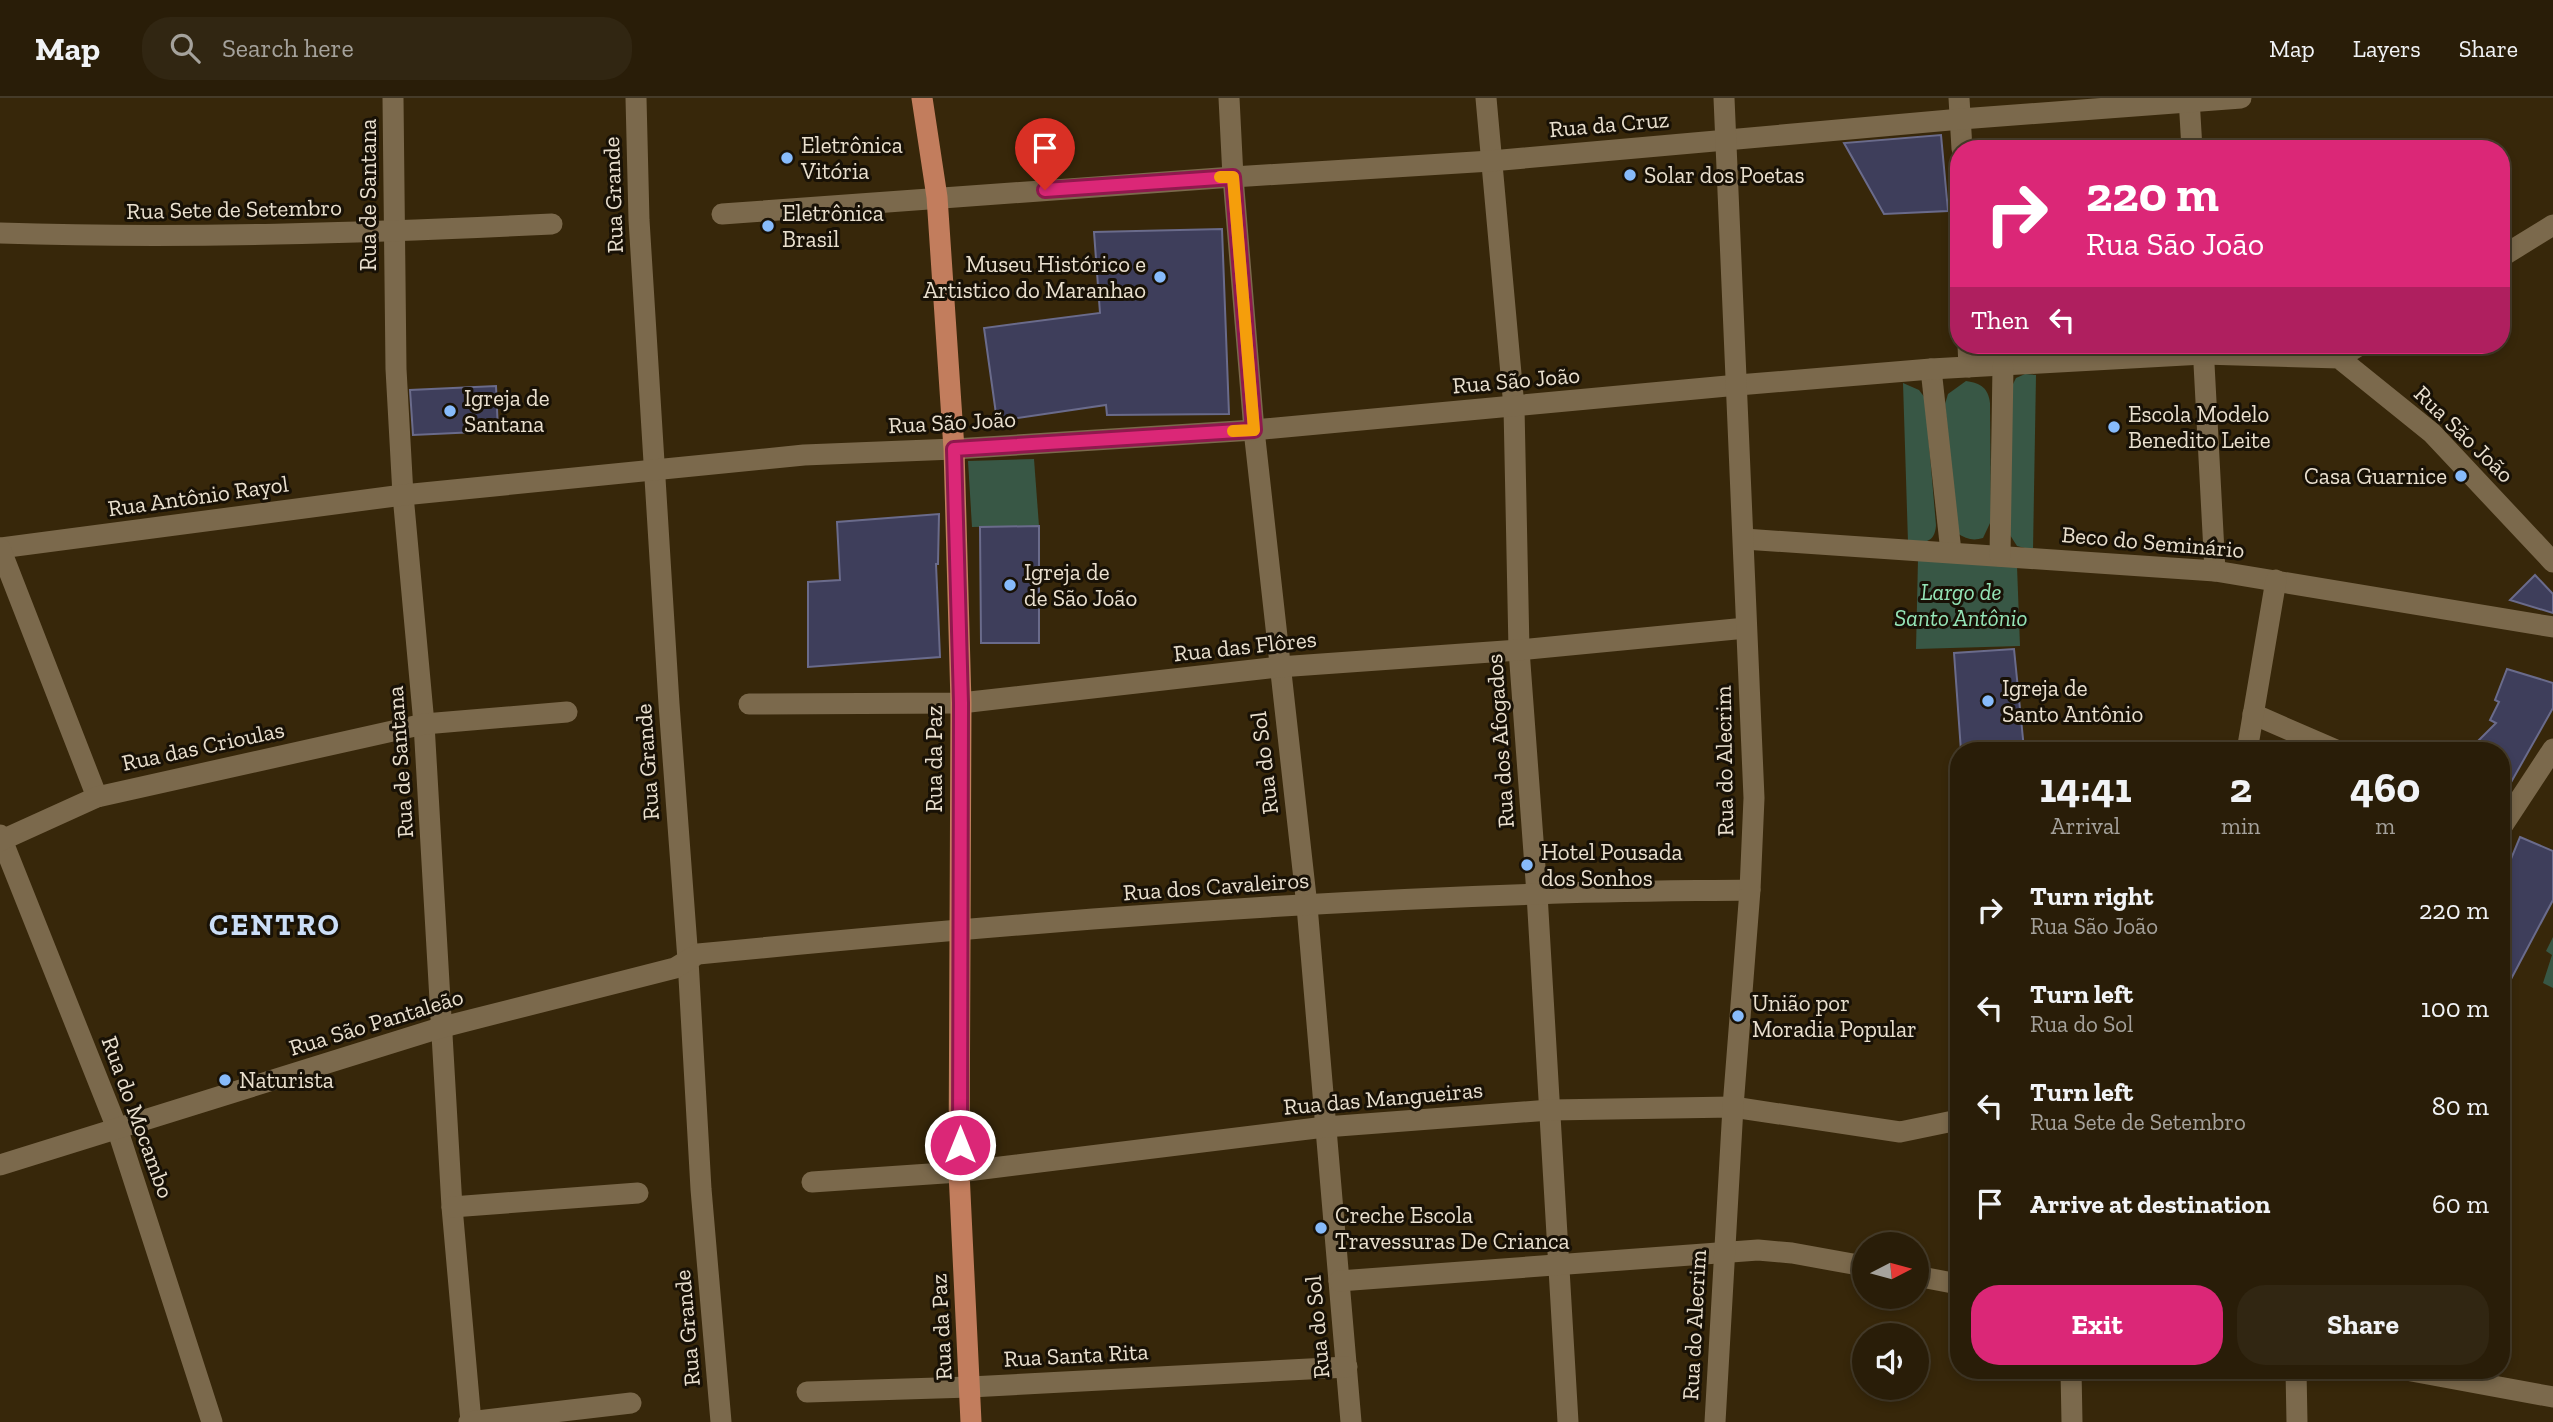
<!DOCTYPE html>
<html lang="en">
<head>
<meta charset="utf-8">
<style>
	body { margin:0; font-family:"Zilla Slab",serif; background:#312612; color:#f1f3f6; height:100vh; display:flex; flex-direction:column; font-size:26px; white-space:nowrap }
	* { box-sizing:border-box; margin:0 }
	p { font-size:23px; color:#a5a29c }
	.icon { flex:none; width:38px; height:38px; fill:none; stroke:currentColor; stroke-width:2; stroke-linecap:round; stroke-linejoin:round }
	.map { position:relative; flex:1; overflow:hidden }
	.drawer { position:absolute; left:1950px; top:644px; width:560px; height:637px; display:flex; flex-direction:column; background:#291d08; border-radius:28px; box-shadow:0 4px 10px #0003,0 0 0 2px #453b29 }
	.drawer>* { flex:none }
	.banner { position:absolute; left:1950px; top:42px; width:560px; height:214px; border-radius:28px; box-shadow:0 4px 10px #0003,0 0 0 2px #453b29; background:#db2777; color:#fff; overflow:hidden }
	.needle { width:46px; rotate:84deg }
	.fabs { position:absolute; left:1852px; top:1134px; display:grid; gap:14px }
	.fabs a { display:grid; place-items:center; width:77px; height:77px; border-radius:50%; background:#291d08; box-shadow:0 4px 10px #0003,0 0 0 2px #453b29; font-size:35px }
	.pin { position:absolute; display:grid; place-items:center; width:60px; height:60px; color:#fff; margin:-72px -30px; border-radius:50% 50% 50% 0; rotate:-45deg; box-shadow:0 0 7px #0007 }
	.pin .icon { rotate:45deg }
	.me { position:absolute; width:77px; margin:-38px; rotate:0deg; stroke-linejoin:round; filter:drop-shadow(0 0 5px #0008) }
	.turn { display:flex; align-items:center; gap:24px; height:147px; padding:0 21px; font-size:32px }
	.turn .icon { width:91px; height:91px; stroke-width:2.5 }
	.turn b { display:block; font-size:49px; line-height:60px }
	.then { display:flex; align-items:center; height:66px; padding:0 21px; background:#0003; gap:14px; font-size:26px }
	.eta { display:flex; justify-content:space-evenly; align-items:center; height:119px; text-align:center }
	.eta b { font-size:42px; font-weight:700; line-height:49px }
	.cta { display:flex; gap:14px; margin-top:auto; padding:14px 21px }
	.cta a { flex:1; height:80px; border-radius:28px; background:#db2777; color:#fff; font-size:28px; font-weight:700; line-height:80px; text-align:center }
	.cta a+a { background:#312612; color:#f1f3f6 }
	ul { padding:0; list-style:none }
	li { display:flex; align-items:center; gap:21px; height:98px; padding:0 21px }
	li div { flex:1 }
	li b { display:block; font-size:26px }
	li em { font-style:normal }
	header { display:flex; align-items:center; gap:42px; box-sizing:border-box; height:98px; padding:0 35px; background:#291d08; border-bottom:2px solid #453b29 }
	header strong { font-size:33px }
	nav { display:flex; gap:38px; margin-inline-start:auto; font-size:24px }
	.search { width:490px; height:63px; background:#312612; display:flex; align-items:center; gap:18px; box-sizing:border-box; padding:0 24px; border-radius:28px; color:#a5a29c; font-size:26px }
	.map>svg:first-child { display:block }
	.green { fill:#385745 }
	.building { fill:#3e3e5b; stroke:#6a6b8b; stroke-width:2 }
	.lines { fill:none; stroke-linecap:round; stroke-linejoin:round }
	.minor { stroke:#7b694c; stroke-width:21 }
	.major { stroke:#c27d5d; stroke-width:21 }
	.route-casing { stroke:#8e194d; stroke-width:18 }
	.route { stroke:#db2777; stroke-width:12 }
	.slow { stroke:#f59e0b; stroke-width:12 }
	.poi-dot { fill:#87bbfb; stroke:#181106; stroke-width:2.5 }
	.labels { text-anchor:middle; stroke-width:6; stroke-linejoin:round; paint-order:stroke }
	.street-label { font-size:23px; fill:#eae0cf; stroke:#181106 }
	.poi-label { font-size:23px; fill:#eae0cf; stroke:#181106; text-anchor:start }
	.park-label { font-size:23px; font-style:italic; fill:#95e5b7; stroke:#181106 }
	.district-label { font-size:30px; font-weight:bold; letter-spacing:2px; fill:#cbdef7; stroke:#181106 }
</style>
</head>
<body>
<header>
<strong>Map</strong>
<div class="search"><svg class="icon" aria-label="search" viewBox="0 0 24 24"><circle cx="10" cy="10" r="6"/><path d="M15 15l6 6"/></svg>Search here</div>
<nav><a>Map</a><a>Layers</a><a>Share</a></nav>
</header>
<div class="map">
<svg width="2553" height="1324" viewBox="0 0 2553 1324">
	<rect width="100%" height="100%" fill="#37270a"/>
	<g class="green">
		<path d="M2025,276L2036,277L2033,452L2017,448L2010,437L2011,290L2016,280Z"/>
		<path d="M1966,283C1981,285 1988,290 1990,305L1991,423L1983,440C1973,443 1966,441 1957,435L1945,306L1948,296Z"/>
		<path d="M1903,285L1919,292L1925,300L1936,427C1935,446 1923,445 1908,444Z"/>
		<path d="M1034,361L1039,428L972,429L968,363Z"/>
		<path d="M1918,461L2017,468L2020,548L1916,551Z"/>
		<path d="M2553,839V890L2543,885L2552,857L2546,853Z"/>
	</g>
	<g class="building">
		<path d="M1941,37L1948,113L1884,116L1844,45Z"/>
		<path d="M1222,131L1229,316L1107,317L1106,307L997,323L984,230L1100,215L1094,134Z"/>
		<path d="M496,288L498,333L413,337L410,292Z"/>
		<path d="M939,416L938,466H936L940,559L808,569V484L840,482L837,424Z"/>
		<path d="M1039,428V545H981L980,429Z"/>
		<path d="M2535,477L2553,496V515L2510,502Z"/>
		<path d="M2014,551L2024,651L1961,653L1954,555Z"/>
		<path d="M2507,571L2553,585V610L2501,702V653H2476L2481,645L2477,644L2496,625L2490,622L2499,604L2495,602Z"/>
		<path d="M2520,739L2553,753V802L2501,900V785Z"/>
	</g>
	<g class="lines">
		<g class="minor">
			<path d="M393,0L396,271L403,397L424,626L452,1109L471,1324"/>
			<path d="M636,0L639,122L669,606L688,862L701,1091L721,1324"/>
			<path d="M1229,0L1233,79L1254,332L1307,808L1351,1324"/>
			<path d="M1486,0L1514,309L1519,552L1537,796L1568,1324"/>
			<path d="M1959,0L1962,51"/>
			<path d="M2189,0L2192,51"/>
			<path d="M722,116L1233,79L1491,63L1961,21L2241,0"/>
			<path d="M0,135C184,141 368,135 552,126"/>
			<path d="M2501,159L2553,127"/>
			<path d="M1968,247L1969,269"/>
			<path d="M2203,247L2215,473"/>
			<path d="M2339,260L2360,247"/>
			<path d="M1931,271L1951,454"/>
			<path d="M1744,441L2215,473L2553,529"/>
			<path d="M0,450L403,397L804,357L954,351L1254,332L1738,287L1931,271L2203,256L2339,260L2432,335L2553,464"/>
			<path d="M0,450L97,699"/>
			<path d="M2000,458L2003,268"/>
			<path d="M749,606L961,605L1279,569L1519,552L1746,530"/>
			<path d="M2253,616L2338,653"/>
			<path d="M2247,653L2276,482"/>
			<path d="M2501,730L2553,651"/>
			<path d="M0,737L117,1030L212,1324"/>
			<path d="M0,743L97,699L424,626L567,614"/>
			<path d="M0,1067L443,929L675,870L698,856C977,829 1257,805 1538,796C1608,793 1679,793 1750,792"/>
			<path d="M812,1084L959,1074L1325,1029L1550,1012L1733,1009L1900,1034L1958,1022"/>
			<path d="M452,1109L638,1095"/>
			<path d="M1916,1178L1958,1186"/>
			<path d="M1339,1183L1758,1152L1792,1155L1864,1168"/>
			<path d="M2071,1272L2072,1324"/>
			<path d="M2296,1272L2297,1324"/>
			<path d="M2406,1272L2553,1299"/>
			<path d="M807,1294L970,1289L1347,1269"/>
			<path d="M469,1324L631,1305"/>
			<path d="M1715,1324L1733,1009L1750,792L1754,700L1724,0"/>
		</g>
		<path class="major" d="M922,0L937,99L954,351L961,605L959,1074L971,1324"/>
	</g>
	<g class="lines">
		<defs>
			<path id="route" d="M960,1047L961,605L954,351L1254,332L1233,79L1045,92"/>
		</defs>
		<use href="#route" class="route-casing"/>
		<use href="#route" class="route"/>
		<path class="slow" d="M1220,79H1233L1254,332L1233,333"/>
	</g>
	<g class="poi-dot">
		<circle cx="787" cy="60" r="7"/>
		<circle cx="1630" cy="77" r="7"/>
		<circle cx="768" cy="128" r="7"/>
		<circle cx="1160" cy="179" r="7"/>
		<circle cx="450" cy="313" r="7"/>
		<circle cx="2114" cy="329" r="7"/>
		<circle cx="2461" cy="378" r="7"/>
		<circle cx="1010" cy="487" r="7"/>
		<circle cx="1988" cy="603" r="7"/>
		<circle cx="1527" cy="767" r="7"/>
		<circle cx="1738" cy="918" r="7"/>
		<circle cx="225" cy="982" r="7"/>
		<circle cx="1321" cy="1130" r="7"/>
	</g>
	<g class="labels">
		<g class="street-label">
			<text transform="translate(1609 26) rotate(-5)" y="8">Rua da Cruz</text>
			<text transform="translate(368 97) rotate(-90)" y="8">Rua de Santana</text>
			<text transform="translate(613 97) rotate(-92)" y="8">Rua Grande</text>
			<text transform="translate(234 111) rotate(-1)" y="8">Rua Sete de Setembro</text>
			<text transform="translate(1516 282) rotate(-5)" y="8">Rua São João</text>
			<text transform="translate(952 324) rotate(-3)" y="8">Rua São João</text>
			<text transform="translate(2464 336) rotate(44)" y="8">Rua São João</text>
			<text transform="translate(198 398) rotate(-8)" y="8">Rua Antônio Rayol</text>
			<text transform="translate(2153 444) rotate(5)" y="8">Beco do Seminário</text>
			<text transform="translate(1245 548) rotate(-6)" y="8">Rua das Flôres</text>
			<text transform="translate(1500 643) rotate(-94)" y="8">Rua dos Afogados</text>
			<text transform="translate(203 648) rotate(-12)" y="8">Rua das Crioulas</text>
			<text transform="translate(934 661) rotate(-90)" y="8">Rua da Paz</text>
			<text transform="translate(1724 663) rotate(-91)" y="8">Rua do Alecrim</text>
			<text transform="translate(400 664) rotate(-94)" y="8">Rua de Santana</text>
			<text transform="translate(647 664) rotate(-94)" y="8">Rua Grande</text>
			<text transform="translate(1264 665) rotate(-97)" y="8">Rua do Sol</text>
			<text transform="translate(1216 788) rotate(-4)" y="8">Rua dos Cavaleiros</text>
			<text transform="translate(376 924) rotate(-17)" y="8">Rua São Pantaleão</text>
			<text transform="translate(1383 1000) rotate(-5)" y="8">Rua das Mangueiras</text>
			<text transform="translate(138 1019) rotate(70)" y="8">Rua do Mocambo</text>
			<text transform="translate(1694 1227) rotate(-87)" y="8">Rua do Alecrim</text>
			<text transform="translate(941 1229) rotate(-93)" y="8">Rua da Paz</text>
			<text transform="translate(1317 1229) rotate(-95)" y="8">Rua do Sol</text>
			<text transform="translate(687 1230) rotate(-95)" y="8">Rua Grande</text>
			<text transform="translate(1076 1257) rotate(-3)" y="8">Rua Santa Rita</text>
		</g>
		<g class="poi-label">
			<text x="801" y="55">Eletrônica<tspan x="801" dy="26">Vitória</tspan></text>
			<text x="1644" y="85">Solar dos Poetas</text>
			<text x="782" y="123">Eletrônica<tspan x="782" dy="26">Brasil</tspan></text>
			<text x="1146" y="174" text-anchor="end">Museu Histórico e<tspan x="1146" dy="26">Artistico do Maranhao</tspan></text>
			<text x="464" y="308">Igreja de<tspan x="464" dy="26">Santana</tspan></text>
			<text x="2128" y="324">Escola Modelo<tspan x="2128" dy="26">Benedito Leite</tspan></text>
			<text x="2447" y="386" text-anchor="end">Casa Guarnice</text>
			<text x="1024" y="482">Igreja de<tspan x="1024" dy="26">de São João</tspan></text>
			<text x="2002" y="598">Igreja de<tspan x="2002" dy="26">Santo Antônio</tspan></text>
			<text x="1541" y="762">Hotel Pousada<tspan x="1541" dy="26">dos Sonhos</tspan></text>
			<text x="1752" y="913">União por<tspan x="1752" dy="26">Moradia Popular</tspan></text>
			<text x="239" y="990">Naturista</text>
			<text x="1335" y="1125">Creche Escola<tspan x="1335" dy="26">Travessuras De Crianca</tspan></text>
		</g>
		<g class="park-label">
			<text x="1961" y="502">Largo de<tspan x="1961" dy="26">Santo Antônio</tspan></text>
		</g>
		<g class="district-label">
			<text x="275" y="837">CENTRO</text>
		</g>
	</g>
</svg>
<div class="fabs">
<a><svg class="needle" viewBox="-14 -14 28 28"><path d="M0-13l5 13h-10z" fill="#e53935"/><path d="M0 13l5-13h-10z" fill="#a5a29c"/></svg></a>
<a><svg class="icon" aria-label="sound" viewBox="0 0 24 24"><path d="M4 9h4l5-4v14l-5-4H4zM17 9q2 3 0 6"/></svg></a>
</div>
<div class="pin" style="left:1045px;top:92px;background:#d93025"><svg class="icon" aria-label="arrive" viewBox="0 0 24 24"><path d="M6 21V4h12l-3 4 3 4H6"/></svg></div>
<svg class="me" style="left:960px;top:1047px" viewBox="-20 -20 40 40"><circle r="17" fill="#db2777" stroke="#fff" stroke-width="3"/><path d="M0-11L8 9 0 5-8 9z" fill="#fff"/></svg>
<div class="banner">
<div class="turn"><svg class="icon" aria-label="right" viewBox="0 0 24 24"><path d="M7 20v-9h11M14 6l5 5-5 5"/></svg><div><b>220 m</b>Rua São João</div></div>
<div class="then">Then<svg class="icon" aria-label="left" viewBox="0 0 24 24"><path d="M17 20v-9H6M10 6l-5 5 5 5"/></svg></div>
</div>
<section class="drawer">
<div class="eta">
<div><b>14:41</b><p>Arrival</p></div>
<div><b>2</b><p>min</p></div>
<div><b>460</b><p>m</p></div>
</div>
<ul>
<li><svg class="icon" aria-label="right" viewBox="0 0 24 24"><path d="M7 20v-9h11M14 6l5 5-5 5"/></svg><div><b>Turn right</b><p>Rua São João</p></div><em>220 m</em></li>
<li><svg class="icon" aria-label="left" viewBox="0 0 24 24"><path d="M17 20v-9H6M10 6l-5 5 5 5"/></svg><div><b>Turn left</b><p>Rua do Sol</p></div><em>100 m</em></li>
<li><svg class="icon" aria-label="left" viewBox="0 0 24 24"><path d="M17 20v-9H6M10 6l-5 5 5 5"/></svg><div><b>Turn left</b><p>Rua Sete de Setembro</p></div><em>80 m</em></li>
<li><svg class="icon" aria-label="arrive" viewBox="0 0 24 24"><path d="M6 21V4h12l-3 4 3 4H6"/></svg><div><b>Arrive at destination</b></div><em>60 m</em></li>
</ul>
<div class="cta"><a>Exit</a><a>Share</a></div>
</section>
</div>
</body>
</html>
